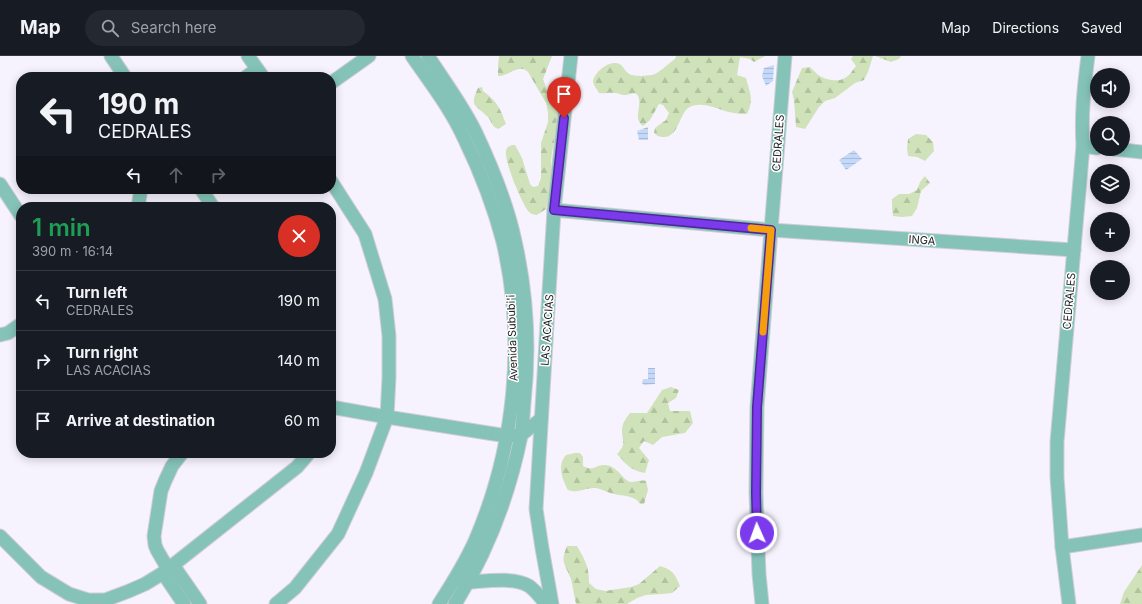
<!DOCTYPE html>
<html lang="en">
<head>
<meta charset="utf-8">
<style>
	body { margin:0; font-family:Inter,sans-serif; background:#242831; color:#f1f3f6; height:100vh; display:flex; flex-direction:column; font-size:15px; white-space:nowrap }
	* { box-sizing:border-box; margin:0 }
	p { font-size:13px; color:#9ea1a6 }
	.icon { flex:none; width:22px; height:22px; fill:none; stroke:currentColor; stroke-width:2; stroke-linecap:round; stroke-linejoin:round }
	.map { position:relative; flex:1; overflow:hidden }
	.sheet { position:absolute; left:16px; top:146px; width:320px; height:256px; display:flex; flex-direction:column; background:#171b24; border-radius:16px; box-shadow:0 2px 10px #0003 }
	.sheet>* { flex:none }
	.top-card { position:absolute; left:16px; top:16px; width:320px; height:122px; border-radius:16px; box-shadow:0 2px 10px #0003; background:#171b24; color:#f1f3f6; overflow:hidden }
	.controls { position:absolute; left:1090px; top:12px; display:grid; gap:8px }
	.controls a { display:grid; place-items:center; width:40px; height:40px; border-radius:50%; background:#171b24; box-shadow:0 2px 10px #0003; font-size:20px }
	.pin { position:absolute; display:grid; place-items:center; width:34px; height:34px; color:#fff; margin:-41px -17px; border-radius:50% 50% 50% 0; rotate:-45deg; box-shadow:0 0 4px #0007 }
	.pin .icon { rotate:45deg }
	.me { position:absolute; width:44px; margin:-22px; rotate:358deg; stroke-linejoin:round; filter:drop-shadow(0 0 3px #0008) }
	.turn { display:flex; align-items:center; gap:14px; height:84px; padding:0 16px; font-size:18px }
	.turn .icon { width:52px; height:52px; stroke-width:2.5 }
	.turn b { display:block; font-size:28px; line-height:34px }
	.lanes { display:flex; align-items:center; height:38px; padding:0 16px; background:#0003; justify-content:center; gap:20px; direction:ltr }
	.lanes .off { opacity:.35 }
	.round { display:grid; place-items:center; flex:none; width:42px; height:42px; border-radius:21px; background:#242831 }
	.headline { display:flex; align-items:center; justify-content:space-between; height:68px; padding:0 16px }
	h1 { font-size:24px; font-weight:600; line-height:30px; color:#1e9e55 }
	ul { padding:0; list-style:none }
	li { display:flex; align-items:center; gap:12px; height:60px; padding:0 16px; border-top:1px solid #363941 }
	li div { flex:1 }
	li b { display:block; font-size:15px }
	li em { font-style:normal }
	header { display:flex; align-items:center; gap:24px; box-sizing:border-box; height:56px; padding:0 20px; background:#171b24; border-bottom:1px solid #363941 }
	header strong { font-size:19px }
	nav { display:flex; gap:22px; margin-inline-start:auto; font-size:14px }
	.search { width:280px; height:36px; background:#242831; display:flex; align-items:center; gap:10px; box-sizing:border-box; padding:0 14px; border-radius:22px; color:#9ea1a6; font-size:15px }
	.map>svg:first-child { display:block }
	.forest { fill:url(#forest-firs) }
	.water { fill:url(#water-rules) }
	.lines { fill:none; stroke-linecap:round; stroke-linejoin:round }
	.minor-casing { stroke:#d1cdd7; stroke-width:15 }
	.minor { stroke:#85c3b8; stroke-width:13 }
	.route-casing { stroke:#51269a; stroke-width:10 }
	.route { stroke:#7c3aed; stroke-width:7 }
	.slow { stroke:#f59e0b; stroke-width:7 }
	.labels { text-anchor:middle; stroke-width:3; stroke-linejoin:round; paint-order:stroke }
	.street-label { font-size:11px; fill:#232226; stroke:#fff }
</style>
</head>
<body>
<header>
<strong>Map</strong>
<div class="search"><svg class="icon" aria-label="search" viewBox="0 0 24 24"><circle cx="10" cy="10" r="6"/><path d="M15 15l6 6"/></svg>Search here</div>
<nav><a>Map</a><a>Directions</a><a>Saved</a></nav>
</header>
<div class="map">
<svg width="1142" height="548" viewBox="0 0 1142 548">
	<defs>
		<pattern id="forest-firs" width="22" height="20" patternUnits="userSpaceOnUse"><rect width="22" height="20" fill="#cfe2b9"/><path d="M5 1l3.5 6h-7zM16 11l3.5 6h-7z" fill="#b1c29f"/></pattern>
		<pattern id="water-rules" width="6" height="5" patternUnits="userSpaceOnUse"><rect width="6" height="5" fill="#c4d9f9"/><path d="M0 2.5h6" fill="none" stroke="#a8bad5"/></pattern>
	</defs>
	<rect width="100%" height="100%" fill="#f7f3fe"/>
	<g class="forest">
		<path d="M499,0H552L543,23L549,39L552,43L558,48L560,52L558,72L555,80L552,97L551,106L552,128L546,153L537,159C534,159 531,158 529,156C522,148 504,105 506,95C507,90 511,89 515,89L522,102L530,128L533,131L538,130L541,122V87L548,66V57L546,47L528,16C519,7 510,20 498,20V10Z"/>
		<path d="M676,0H765L754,6L750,3L740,1L737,19L746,22C750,37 754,44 747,58C743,58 738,58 734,57C720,55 701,43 688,52C679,59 678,83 662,81C658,80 657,80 654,77L655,72L666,64L669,57L663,49L659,48L650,64L643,70C632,62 643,50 638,40C635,34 629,40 624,39C621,39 618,37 615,37C609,36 604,38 599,37C597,33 593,29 593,25C595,16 607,6 616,7C623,8 623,13 628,17C632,21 646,20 652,19C658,18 669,7 675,3Z"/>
		<path d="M853,0H873L868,16L864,24L855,27L835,42L825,45L819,51L805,73L796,71L794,44L792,36L802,12L810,11C812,13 815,16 817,18C823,23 837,27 845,22C849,20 852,15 856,10L851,3Z"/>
		<path d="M875,0H901L899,3L891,6Z"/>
		<path d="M482,31L483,35C497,45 500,52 506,68L498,73C492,71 492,66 488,61C476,49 469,51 478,32Z"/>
		<path d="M916,78L926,79L933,86L934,95L925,105L917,101L908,100L907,92L908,83Z"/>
		<path d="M925,120L930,127L921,135L917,152L912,160L902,161L893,160L892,151V143L899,138H909L917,134L920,126Z"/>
		<path d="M671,331L679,334L676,342L668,347L670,355H690L693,367L685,377L662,381L653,389L644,385L639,392L649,404L645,417C631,415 626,408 617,398C627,388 622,386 622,374C622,368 626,362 630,357H647L662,334Z"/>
		<path d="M575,397H580L583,401V410C594,416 596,408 605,409C617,410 620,420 628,425C632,428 639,423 646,425L648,434L644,448H640C635,439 623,440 614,438C608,437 602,433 596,432C586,431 578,438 568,434C562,423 557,409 566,399Z"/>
		<path d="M567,490H577C585,504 589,510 589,527L596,533L605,535L631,531L639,528L660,510C673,514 675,518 680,530L672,537L663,538L646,539L637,542L627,548H576C574,540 573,531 571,523C565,507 560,507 567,490Z"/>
		<path d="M1142,509V548H1120L1124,536Z"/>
	</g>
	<g class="water">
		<path d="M774,9L773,25L766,30L762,20L764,12Z"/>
		<path d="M648,71V84H639L637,75Z"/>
		<path d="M854,94L862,103L846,114L839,104Z"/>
		<path d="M648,312H655V328L644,329L642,327L643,323H648Z"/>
	</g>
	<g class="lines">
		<defs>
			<g id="minor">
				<path d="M111,0L125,21"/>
				<path d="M248,0L263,21"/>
				<path d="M412,0C430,26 451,53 464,82C480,115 494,151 503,186C526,285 515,392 475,485C465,507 452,528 439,548"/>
				<path d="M428,0C444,25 463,50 476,77C492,111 507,147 515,185C527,238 530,292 524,347C523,358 523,369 521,380C509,439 487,497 455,548"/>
				<path d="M246,21L257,13"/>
				<path d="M331,27L369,0"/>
				<path d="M1083,90L1097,92"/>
				<path d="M1113,93L1142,96"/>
				<path d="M0,128L21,160"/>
				<path d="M201,133L213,151"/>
				<path d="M138,151L141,133"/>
				<path d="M554,154L771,174L785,0"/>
				<path d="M0,279L8,277L21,268"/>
				<path d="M331,351L387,361L507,380L521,379L541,363"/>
				<path d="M0,480L41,521L69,538L88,544H105L129,535L145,528L163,517L297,411L309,397"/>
				<path d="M1062,491L1057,421V386L1083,90C1081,59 1084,31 1088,0"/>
				<path d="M173,509L200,548"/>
				<path d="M168,513L157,494L155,489L154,480L161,435L165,425L172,410L182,397"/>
				<path d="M163,517L184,548"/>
				<path d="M463,524L469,526C486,525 515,521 529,530C535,534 541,542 546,548"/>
				<path d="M276,548L295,532L338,478L366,417L387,361L389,321V280L385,243L365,178L331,125"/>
				<path d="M552,548L542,492L536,453L546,285L554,154L571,0"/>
				<path d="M762,548L759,518L756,437L757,351L771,174L1074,194"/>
				<path d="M1069,548L1062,491L1142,479"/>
			</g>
		</defs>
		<use href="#minor" class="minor-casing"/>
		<use href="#minor" class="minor"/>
	</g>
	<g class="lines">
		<defs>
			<path id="route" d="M564,62L554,154L771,174L757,351L756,437L757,477"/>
		</defs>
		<use href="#route" class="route-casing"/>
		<use href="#route" class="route"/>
		<path class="slow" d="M751,172L771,174L763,276"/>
	</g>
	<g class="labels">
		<g class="street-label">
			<text transform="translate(778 87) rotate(-86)" y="4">CEDRALES</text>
			<text transform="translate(922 184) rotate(4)" y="4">INGA</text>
			<text transform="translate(1069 245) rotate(-85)" y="4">CEDRALES</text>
			<text transform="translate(547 274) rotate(-86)" y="4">LAS ACACIAS</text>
			<text transform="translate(512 282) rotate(-92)" y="4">Avenida Sububi'i</text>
		</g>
	</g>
</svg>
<div class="controls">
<a><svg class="icon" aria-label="sound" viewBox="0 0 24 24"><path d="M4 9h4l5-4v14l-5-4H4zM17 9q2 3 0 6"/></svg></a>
<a><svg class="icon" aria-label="search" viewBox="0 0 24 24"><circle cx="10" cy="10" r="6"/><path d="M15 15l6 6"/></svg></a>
<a><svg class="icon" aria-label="layers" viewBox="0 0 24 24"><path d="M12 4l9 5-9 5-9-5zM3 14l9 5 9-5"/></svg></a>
<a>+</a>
<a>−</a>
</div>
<div class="pin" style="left:564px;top:62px;background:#d93025"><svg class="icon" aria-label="arrive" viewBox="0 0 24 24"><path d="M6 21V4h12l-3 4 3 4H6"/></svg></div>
<svg class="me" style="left:757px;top:477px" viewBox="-20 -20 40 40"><circle r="17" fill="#7c3aed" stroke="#fff" stroke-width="3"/><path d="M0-11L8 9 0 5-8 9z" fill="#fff"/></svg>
<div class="top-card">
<div class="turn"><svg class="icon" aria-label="left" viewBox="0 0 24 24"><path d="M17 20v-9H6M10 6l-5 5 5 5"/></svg><div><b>190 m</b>CEDRALES</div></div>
<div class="lanes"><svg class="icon" aria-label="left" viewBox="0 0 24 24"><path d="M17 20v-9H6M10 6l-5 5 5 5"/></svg><svg class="icon off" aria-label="ahead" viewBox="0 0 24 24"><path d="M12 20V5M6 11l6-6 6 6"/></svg><svg class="icon off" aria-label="right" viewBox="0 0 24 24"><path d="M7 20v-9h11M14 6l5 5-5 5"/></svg></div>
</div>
<section class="sheet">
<div class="headline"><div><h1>1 min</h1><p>390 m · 16:14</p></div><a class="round" style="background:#d93025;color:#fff"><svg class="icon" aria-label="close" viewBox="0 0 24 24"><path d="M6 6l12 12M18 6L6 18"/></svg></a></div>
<ul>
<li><svg class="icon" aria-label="left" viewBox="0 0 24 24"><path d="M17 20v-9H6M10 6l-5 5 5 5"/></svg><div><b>Turn left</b><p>CEDRALES</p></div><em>190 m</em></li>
<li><svg class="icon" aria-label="right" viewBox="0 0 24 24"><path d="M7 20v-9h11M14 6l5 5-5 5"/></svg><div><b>Turn right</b><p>LAS ACACIAS</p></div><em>140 m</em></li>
<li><svg class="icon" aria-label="arrive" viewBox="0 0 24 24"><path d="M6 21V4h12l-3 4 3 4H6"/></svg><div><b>Arrive at destination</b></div><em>60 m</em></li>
</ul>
</section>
</div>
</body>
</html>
